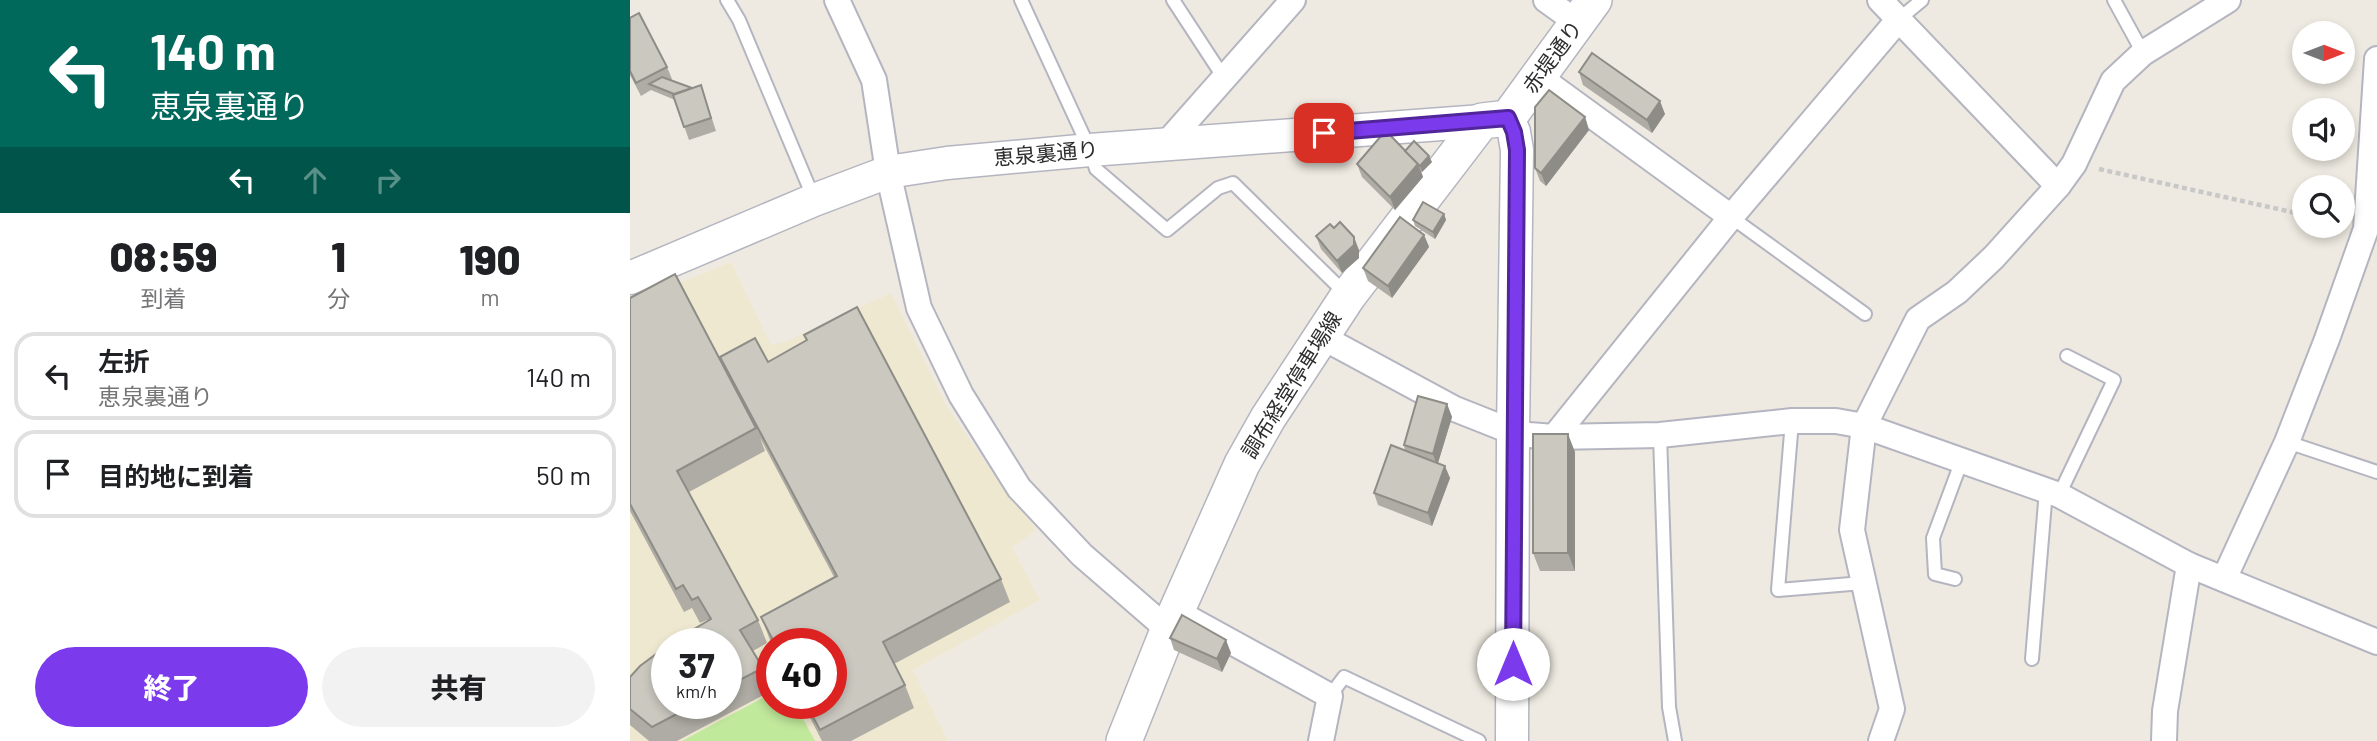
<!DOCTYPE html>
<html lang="ja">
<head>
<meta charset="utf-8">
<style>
	body { margin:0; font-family:Barlow,"Noto Sans JP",sans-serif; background:#f2f2f2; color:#202124; height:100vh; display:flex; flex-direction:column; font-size:26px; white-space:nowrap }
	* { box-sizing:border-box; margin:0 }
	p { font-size:23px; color:#757577 }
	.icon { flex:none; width:38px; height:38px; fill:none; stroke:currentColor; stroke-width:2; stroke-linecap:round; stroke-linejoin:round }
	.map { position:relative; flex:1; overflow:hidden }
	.drawer { display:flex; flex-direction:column; background:#fff; width:630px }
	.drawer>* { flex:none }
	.top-card { background:#00695c; color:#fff; overflow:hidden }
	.needle { width:46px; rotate:90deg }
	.controls { position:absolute; left:1662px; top:21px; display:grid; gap:14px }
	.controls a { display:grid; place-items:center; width:63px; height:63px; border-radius:50%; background:#fff; box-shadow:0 4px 10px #0003; font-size:35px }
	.speed { position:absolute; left:21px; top:628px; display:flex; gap:14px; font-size:35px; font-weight:700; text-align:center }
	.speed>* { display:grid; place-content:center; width:91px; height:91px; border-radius:50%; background:#fff; box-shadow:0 4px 10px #0003; line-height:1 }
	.speed small { font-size:18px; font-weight:400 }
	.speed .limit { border:10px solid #d22; background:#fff; color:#111 }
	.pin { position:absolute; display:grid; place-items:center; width:60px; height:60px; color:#fff; margin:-30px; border-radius:14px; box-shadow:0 4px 10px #0006 }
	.me { position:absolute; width:77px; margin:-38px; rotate:0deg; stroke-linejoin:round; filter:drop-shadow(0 0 5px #0008) }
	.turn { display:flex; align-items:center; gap:24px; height:147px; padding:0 35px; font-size:32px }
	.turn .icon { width:91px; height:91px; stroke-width:2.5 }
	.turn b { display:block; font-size:49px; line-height:60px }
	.lanes { display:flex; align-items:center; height:66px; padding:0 35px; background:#0003; justify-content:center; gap:35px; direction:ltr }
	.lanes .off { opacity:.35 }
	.eta { display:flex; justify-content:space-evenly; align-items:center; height:119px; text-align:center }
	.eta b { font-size:42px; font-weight:800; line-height:49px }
	.cta { display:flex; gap:14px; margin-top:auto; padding:14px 35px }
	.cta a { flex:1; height:80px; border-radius:42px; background:#7c3aed; color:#fff; font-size:28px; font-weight:800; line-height:80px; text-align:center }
	.cta a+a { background:#f2f2f2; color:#202124 }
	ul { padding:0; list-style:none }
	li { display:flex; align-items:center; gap:21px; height:88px; margin:0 14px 10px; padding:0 21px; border:4px solid #e0e0e0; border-radius:21px }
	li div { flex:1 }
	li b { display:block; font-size:26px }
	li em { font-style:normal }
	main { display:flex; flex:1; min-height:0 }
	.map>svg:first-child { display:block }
	.education { fill:#efe8d1; fill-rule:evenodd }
	.pitch { fill:#c1e99c }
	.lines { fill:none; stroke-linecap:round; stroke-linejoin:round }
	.service-casing { stroke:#b4b5c0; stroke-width:16 }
	.minor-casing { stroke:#b4b5c0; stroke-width:28 }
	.tertiary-casing { stroke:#b4b5c0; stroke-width:35 }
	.secondary-casing { stroke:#b4b5c0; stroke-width:38 }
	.path { stroke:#c8c8c8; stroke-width:4.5; stroke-dasharray:5 3.5; stroke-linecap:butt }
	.service { stroke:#fff; stroke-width:12 }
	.minor { stroke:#fff; stroke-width:24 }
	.tertiary { stroke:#fff; stroke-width:32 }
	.secondary { stroke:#fff; stroke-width:35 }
	.wall { fill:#aeaca4 }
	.shaded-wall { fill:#8d8c86 }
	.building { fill:#cac8bf; stroke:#8d8c86; stroke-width:2 }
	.route-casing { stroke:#51269a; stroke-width:18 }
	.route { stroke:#7c3aed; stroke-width:12 }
	.labels { text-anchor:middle; stroke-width:5; stroke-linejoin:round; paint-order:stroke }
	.street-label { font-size:21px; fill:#2d2d2d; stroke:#fff }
</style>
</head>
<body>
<main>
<section class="drawer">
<div class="top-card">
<div class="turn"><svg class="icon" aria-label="left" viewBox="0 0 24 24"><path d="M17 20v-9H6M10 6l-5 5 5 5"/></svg><div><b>140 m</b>恵泉裏通り</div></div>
<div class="lanes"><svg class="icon" aria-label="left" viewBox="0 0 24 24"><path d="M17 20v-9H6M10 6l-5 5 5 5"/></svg><svg class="icon off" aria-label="ahead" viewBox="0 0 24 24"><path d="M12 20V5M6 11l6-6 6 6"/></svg><svg class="icon off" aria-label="right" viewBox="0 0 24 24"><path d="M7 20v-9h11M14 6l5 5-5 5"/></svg></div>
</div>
<div class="eta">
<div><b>08:59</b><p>到着</p></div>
<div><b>1</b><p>分</p></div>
<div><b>190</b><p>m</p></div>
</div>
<ul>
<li><svg class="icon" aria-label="left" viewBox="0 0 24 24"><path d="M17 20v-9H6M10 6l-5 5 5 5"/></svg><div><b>左折</b><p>恵泉裏通り</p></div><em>140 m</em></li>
<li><svg class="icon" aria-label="arrive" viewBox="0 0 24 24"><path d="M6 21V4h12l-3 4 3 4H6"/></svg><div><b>目的地に到着</b></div><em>50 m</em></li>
</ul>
<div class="cta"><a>終了</a><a>共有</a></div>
</section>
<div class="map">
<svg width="1747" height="741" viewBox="0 0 1747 741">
	<rect width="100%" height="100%" fill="#eeeae1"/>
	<path class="education" d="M101,262L141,345L155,342L261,293L317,407L374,489L407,530L382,547L410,600L283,670L318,741H0V303ZM37,644H96V704H37ZM142,644H201V704H142Z"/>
	<path class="pitch" d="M142,693V704H165L185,741H52Z"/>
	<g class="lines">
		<defs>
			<g id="service">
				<path d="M97,0L109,20L184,199"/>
				<path d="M391,0L460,150L466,169L537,230L588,188L603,183L715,293"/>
				<path d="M543,0L594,78"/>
				<path d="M1484,0L1513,53"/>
				<path d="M1269,19L1292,0"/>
				<path d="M1101,217L1235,314"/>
				<path d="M1162,421L1148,590L1233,583"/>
				<path d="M1030,435L1039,707L1045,741"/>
				<path d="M1657,442L1747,472"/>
				<path d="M1429,495L1484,380L1437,356"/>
				<path d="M1325,579L1305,574L1303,538L1332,460"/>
				<path d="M1402,659L1416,490"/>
				<path d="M700,696L714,677L849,741"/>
			</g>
			<g id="minor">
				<path d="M207,0L244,80L258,172L289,308L331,395L389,488L452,555L527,620L539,628"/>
				<path d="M916,0L948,23"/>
				<path d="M1250,0L1428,186"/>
				<path d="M909,77L1101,217"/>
				<path d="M535,145L663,0"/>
				<path d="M690,336L825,409L883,432L899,435L924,437L1030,435L1162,421H1206L1234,426L1429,495L1559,565L1747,642"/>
				<path d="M924,437L1101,217L1269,19"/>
				<path d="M1594,579L1657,442L1697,339L1736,229L1747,59"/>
				<path d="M547,612L700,696L691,741"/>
				<path d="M1251,741L1262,709L1222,530L1234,426L1288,319L1327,292L1364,257L1428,186L1444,164L1483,81L1513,53L1598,0"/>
				<path d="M1534,741L1535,711L1559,565"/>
			</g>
			<g id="tertiary">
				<path d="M878,118L884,132L887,150L883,432L882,741"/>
				<path d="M0,278L184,200L258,172L317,163L460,150L852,121"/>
			</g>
			<path id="secondary" d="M494,741L539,628L612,464L638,418L718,296L852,121L878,118L964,0"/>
		</defs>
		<use href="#service" class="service-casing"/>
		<use href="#minor" class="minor-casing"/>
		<use href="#tertiary" class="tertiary-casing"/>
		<use href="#secondary" class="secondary-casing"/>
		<path class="path" d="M1469,169L1675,215"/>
		<use href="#service" class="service"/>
		<use href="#minor" class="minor"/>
		<use href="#tertiary" class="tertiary"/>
		<use href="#secondary" class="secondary"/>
	</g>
	<g class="wall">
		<path d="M0,18L37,67L42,79L41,80L62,88L71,85L86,131L59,140L45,100L21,90L11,96L0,75Z"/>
		<path d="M949,72L1035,114L1022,133L953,85Z"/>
		<path d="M955,117L959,130L916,186L910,181L905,168Z"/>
		<path d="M775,151L802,162L792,172L791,171L793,177L765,210L732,177L727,164Z"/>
		<path d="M814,214L816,220L805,239L785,226L783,220Z"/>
		<path d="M794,235L799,247L762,298L738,281L733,268Z"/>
		<path d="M686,236L729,250V258L712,273L691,249Z"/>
		<path d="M0,298L95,369L90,357L138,362L176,341L174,335L371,579L380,602L264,664L275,685L284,708L221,741H192L173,704H201V644H142V645L131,617L204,577L130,438L135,451L59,492L128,620L137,643L123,651L133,668L141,691L47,741H19L0,725V677L37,704H96V644L77,620L70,623L62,608L54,612L0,511Z"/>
		<path d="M817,404L822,417L808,463L820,478L802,526L748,505L744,493L775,451L774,445Z"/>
		<path d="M945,452V571H910L903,553Z"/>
		<path d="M540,638L601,653L592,672L544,650Z"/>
	</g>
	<g class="shaded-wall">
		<path d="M1030,101L1035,114L1022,133L1017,120Z"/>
		<path d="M955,117L959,130L916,186L911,173Z"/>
		<path d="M799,156L802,162L792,172L790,166Z"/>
		<path d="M788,164L793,177L765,210L760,197Z"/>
		<path d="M814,214L816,220L805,239L803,232Z"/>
		<path d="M794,235L799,247L762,298L758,286Z"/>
		<path d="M724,237L729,250V258L712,273L707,261Z"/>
		<path d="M817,404L822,417L807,466L803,454Z"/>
		<path d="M938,434L945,452V571L938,553Z"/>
		<path d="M815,466L820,478L802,526L798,513Z"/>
		<path d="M596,640L601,653L592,672L587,659Z"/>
	</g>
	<g class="building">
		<path d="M9,13L37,67L6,83L0,71V18Z"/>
		<path d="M962,53L1030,101L1017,120L949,72Z"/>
		<path d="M32,77L62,88L44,94L19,84Z"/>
		<path d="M71,85L81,118L54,127L43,95Z"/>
		<path d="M919,90L955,117L911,173L905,168V107Z"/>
		<path d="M760,135L788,164L760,197L727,164L751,136Z"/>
		<path d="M784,141L799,156L790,166L775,151Z"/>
		<path d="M793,202L814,214L803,232L783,220Z"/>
		<path d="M770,217L794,235L758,286L733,268Z"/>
		<path d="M710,222L724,237V245L707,261L686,236L700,224L704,228Z"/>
		<path d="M45,274L126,428L47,471L128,620L110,630L133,668L96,687V644H39L81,619L68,597L62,600L53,585L46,589L0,504V298Z"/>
		<path d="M227,307L371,579L253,642L275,685L190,730L176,704H201V644H145L131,617L207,576L90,357L125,338L138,362L177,340L174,335Z"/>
		<path d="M788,396L817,404L803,454L774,445Z"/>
		<rect x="903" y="434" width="35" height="119"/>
		<path d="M761,445L815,466L798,513L744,493Z"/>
		<path d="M552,615L596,640L587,659L540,638Z"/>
		<path d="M37,646V704H66L22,727L0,709V677L10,666Z"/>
	</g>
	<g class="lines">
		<defs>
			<path id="route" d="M694,133L878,118L884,132L887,150L883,664"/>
		</defs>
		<use href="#route" class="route-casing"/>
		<use href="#route" class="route"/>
	</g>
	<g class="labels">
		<g class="street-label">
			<text transform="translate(923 57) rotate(-54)" y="7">赤堤通り</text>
			<text transform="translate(416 154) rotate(-5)" y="7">恵泉裏通り</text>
			<text transform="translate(662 385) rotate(-58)" y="7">調布経堂停車場線</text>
		</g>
	</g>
</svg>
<div class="controls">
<a><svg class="needle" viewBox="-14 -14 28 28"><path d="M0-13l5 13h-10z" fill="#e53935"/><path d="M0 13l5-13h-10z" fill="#757577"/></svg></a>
<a><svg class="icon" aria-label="sound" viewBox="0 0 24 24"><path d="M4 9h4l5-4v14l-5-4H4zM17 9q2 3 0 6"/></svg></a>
<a><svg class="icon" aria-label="search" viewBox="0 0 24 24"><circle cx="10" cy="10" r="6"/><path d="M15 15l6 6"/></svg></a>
</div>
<div class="speed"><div>37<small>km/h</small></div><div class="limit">40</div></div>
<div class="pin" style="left:694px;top:133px;background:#d93025"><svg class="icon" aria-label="arrive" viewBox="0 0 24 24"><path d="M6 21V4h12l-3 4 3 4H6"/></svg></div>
<svg class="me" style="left:883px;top:664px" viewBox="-20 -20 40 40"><circle r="19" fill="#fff"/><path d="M0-13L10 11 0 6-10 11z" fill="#7c3aed"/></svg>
</div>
</main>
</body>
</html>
